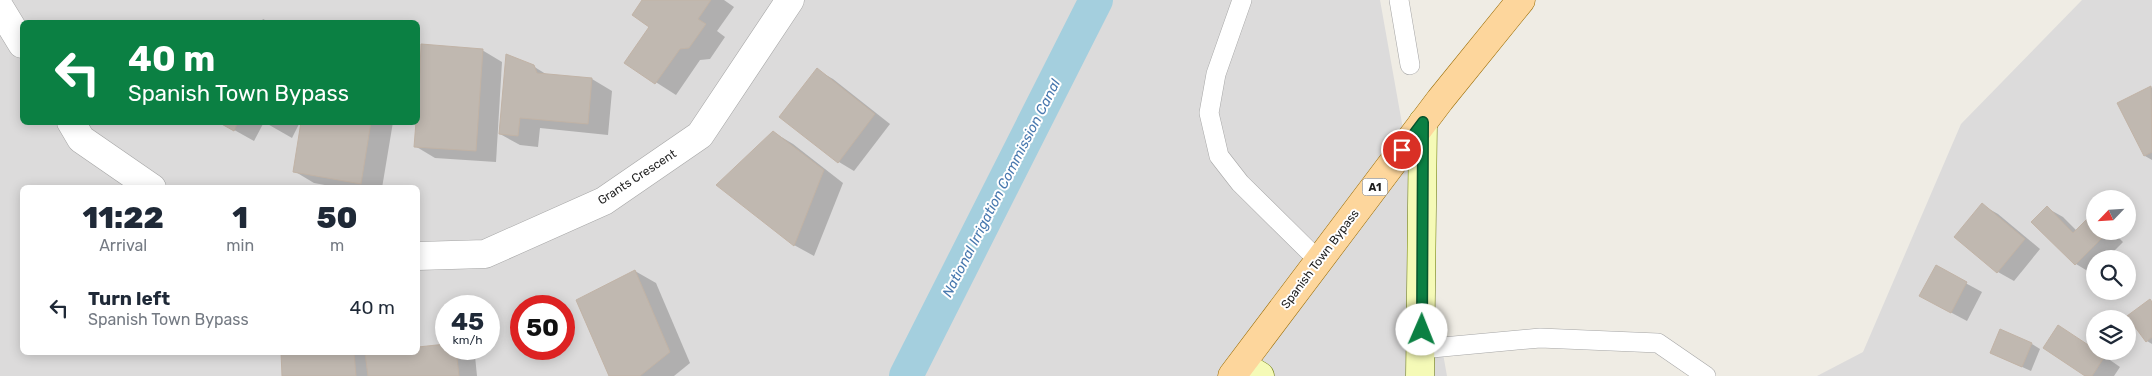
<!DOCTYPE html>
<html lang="en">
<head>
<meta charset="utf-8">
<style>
	body { margin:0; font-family:Rubik,sans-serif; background:#f6f6f7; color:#1f2937; height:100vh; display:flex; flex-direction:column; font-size:19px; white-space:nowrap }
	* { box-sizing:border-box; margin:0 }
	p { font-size:16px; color:#747a83 }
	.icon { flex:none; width:28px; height:28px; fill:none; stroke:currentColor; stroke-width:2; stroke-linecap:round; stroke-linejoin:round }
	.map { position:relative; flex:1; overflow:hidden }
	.details { position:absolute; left:20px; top:185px; width:400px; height:170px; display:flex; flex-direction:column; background:#fff; border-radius:8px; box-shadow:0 2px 12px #0003 }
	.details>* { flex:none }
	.hud { position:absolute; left:20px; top:20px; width:400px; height:105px; border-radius:8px; box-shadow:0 2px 12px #0003; background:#0b8043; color:#fff; overflow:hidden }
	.needle { width:32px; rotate:245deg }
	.fabs { position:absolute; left:2086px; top:190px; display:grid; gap:10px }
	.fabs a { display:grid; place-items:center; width:50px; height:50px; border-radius:50%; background:#fff; box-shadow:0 2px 12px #0003; font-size:25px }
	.speed { position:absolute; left:435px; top:295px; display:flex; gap:10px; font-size:25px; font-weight:700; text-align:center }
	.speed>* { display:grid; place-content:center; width:65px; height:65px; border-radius:50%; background:#fff; box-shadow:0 2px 12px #0003; line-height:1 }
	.speed small { font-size:12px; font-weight:400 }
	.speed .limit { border:8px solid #d22; background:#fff; color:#111 }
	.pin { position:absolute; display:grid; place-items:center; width:42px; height:42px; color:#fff; margin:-21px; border:2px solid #fff; border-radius:50%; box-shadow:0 1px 5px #0007 }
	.me { position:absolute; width:55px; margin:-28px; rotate:1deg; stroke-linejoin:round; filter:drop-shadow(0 0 4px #0008) }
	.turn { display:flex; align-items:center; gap:18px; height:105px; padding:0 25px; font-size:22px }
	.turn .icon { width:65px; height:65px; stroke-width:2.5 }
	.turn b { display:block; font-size:35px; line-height:42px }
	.eta { display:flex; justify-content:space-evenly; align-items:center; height:85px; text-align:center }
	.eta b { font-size:30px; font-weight:800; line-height:35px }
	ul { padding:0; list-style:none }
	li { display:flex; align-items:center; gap:15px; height:75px; padding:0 25px }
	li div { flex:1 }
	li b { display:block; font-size:19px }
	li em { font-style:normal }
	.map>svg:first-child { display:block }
	.residential { fill:#dcdbdb; fill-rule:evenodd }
	.shadow { fill:#0003 }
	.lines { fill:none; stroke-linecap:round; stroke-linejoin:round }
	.canal { stroke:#a4cfde; stroke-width:34 }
	.building { fill:#c0b8b0; stroke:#c1b3a6 }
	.lane-casing { stroke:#a5a5a5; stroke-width:20 }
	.street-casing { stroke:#a5a5a5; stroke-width:29 }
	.secondary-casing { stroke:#677703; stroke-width:29 }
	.primary-casing { stroke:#996b00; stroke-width:29 }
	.lane { stroke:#fff; stroke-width:19 }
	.street { stroke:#fff; stroke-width:28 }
	.secondary { stroke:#f5fab7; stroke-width:28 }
	.primary { stroke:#fdd69c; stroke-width:28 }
	.route-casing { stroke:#07532c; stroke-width:12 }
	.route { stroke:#0b8043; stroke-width:9 }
	.labels { text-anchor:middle; stroke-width:4; stroke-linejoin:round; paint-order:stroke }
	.shield { fill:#fff; stroke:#626262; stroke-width:1 }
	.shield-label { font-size:11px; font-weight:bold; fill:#1e1e1e }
	.street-label { font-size:12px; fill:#1e1e1e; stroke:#fff }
	.water-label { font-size:14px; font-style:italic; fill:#4979af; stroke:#fff }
</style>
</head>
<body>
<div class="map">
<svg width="2152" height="376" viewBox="0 0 2152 376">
	<rect width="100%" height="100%" fill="#efece4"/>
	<g class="residential">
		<path d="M0,0H1380L1447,376H0ZM22,22H418V122H22ZM22,188H418V352H22ZM446,306H489V349H446ZM521,306H564V349H521Z"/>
		<path d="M2082,0H2152V376H1817L1863,352L1961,124ZM2095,199H2128V231H2095ZM2095,259H2128V291H2095ZM2095,319H2128V351H2095Z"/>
	</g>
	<g class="shadow">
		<path d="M643,0H724L734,7L717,31L725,37L710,59L700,60L676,95L626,63L651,27Z"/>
		<path d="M263,19L269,22H261Z"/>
		<path d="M422,46L482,50L502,62L496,162L435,158L415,146Z"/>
		<path d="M533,66L549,76L592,79L612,91L608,135L540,128L538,147L520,145L500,134Z"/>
		<path d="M817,70L833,79L890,124L854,171L839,162Z"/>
		<path d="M2151,87L2152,88V160L2145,156Z"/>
		<path d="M220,122H264L254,141Z"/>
		<path d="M264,122H300L292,138Z"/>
		<path d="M303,122H393L382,188H341L314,183L294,171Z"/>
		<path d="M773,132L793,144L843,183L814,256L794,245Z"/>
		<path d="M1982,205L1998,214L2040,249L2014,281L1998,272L1956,237Z"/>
		<path d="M2047,208L2063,217L2077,231L2095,219V231H2112L2123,242L2106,259H2095V269L2091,273L2076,264Z"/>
		<path d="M1936,267L1982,292L1967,321L1937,305Z"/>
		<path d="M635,271L656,283L690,363L674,376H610L578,301Z"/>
		<path d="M2150,301L2152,302V344L2147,341Z"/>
		<path d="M2032,344L2040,349L2031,371L2000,357Z"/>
		<path d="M446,346V349H462L475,356L477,376H284L282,352H418V348Z"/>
		<path d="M2097,351L2120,367L2114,376H2088Z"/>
	</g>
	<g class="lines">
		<path class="canal" d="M906,376L1096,0"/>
	</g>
	<g class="building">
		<path d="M642,0H711L698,19L706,24L689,48L680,49L655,84L624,63L649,27L632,15Z"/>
		<path d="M421,44L483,49L476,151L414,147L416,122H418Z"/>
		<path d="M506,54L534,65L537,73L592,78L588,124L520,118L518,136L499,134Z"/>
		<path d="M817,68L875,114L838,163L779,117Z"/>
		<path d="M2151,86L2152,152L2144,156L2117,103Z"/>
		<path d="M218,122H238L234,131Z"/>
		<path d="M301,122H371L361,184L293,172Z"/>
		<path d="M773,131L824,170L794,246L716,185Z"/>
		<path d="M1982,203L2025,239L1997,273L1954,237Z"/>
		<path d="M2047,206L2073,233L2091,215L2095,219V231L2108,232L2075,265L2031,222Z"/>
		<path d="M1936,265L1967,282L1951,313L1919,296Z"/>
		<path d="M635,270L670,352L640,376H609L576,300Z"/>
		<path d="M2150,299L2152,302V337L2146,342L2127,316Z"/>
		<path d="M2058,325L2105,356L2092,376H2085L2043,348Z"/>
		<path d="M2000,329L2032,343L2022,367L1990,353Z"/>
		<path d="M446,344V349H456L459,376H368L365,353L418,352V347Z"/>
		<path d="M281,352H354L356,376H282Z"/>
	</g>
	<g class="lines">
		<defs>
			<g id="lane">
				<path d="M1242,0L1216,74L1209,113L1219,156L1240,183L1318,260"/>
				<path d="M1399,0L1410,65"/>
				<path d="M1421,349L1540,338L1658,343L1706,376"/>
			</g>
			<g id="street">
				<path d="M0,8L22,44"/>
				<path d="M71,122L81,139L152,188"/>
				<path d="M418,256L485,254L604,201L700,135L790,0"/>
			</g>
			<g id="secondary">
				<path d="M1242,365L1260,376"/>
				<path d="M1420,376L1423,122"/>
			</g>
			<path id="primary" d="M1232,376L1440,100L1521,0"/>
		</defs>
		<use href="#lane" class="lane-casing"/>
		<use href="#street" class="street-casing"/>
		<use href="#secondary" class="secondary-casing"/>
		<use href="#primary" class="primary-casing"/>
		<use href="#lane" class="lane"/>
		<use href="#street" class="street"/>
		<use href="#secondary" class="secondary"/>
		<use href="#primary" class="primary"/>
	</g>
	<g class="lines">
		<defs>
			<path id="route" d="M1402,150L1423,122L1422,330"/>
		</defs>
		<use href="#route" class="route-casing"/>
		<use href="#route" class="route"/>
	</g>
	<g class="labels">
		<rect class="shield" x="1362.5" y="178.5" width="25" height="17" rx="4"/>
		<g class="shield-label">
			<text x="1375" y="191">A1</text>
		</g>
		<g class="street-label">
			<text transform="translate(637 177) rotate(-33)" y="4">Grants Crescent</text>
			<text transform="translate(1320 259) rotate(-53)" y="4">Spanish Town Bypass</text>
		</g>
		<g class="water-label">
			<text transform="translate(1001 188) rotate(-63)" y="5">National Irrigation Commission Canal</text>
		</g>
	</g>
</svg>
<div class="fabs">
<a><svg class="needle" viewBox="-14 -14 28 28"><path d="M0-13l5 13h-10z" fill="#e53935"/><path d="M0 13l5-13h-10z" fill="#747a83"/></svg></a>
<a><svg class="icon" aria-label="search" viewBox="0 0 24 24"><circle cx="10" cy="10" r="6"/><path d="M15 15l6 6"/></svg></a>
<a><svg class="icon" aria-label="layers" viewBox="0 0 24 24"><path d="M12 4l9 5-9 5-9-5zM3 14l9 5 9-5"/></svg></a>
</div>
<div class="speed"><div>45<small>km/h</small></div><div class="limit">50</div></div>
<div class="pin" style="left:1402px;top:150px;background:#d93025"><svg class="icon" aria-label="arrive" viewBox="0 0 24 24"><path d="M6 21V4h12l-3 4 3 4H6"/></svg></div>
<svg class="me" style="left:1422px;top:330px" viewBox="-20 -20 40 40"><circle r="19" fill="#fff"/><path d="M0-13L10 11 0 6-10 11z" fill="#0b8043"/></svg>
<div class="hud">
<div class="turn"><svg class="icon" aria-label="left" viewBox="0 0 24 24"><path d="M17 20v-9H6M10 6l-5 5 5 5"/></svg><div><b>40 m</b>Spanish Town Bypass</div></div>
</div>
<section class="details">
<div class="eta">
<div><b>11:22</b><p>Arrival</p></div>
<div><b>1</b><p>min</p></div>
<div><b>50</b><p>m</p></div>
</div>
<ul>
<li><svg class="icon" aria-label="left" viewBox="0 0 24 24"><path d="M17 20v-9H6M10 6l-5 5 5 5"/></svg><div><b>Turn left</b><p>Spanish Town Bypass</p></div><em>40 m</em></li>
</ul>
</section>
</div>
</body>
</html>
